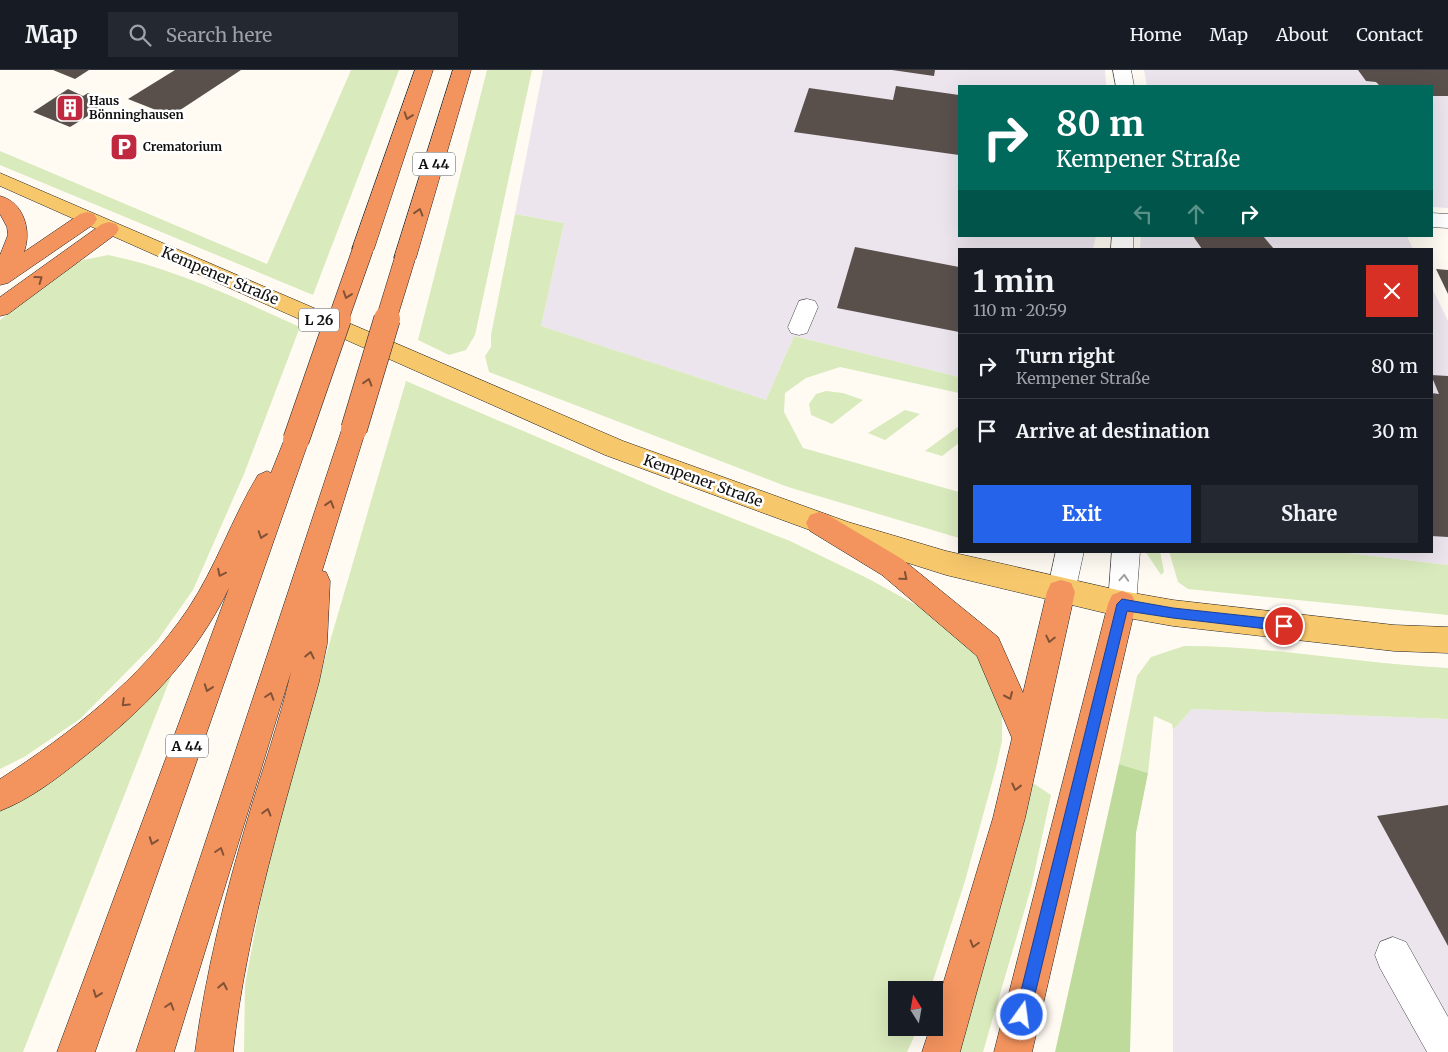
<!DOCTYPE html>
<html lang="en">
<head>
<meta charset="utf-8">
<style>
	body { margin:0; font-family:Merriweather,serif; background:#242831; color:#f1f3f6; height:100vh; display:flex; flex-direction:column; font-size:19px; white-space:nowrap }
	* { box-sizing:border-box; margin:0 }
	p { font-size:16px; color:#9ea1a6 }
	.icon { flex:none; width:28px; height:28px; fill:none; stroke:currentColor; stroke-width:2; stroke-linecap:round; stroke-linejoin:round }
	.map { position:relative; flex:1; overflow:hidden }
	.drawer { position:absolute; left:958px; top:178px; width:475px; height:305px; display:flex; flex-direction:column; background:#171b24; border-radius:0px; box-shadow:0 5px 20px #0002 }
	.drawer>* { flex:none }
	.banner { position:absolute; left:958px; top:15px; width:475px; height:152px; border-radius:0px; box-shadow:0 5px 20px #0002; background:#00695c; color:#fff; overflow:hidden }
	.needle { width:32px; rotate:349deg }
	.buttons { position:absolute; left:888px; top:911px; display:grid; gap:10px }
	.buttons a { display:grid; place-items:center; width:55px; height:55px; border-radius:0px; background:#171b24; box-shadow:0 5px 20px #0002; font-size:25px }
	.pin { position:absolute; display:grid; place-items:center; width:42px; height:42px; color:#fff; margin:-21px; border:2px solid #fff; border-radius:50%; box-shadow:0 1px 5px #0007 }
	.me { position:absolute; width:55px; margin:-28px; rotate:14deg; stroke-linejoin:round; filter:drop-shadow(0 0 4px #0008) }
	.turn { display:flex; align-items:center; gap:18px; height:105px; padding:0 15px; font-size:22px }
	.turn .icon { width:65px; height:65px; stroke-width:2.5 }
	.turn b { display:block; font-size:35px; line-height:42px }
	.lanes { display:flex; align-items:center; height:48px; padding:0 15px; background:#0003; justify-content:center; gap:25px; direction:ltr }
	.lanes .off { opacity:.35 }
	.round { display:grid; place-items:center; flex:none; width:52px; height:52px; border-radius:0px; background:#242831 }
	.head { display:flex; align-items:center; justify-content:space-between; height:85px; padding:0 15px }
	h1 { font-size:30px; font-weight:700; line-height:38px }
	.button { display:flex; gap:10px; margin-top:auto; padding:10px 15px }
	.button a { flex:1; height:58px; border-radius:0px; background:#2563eb; color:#fff; font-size:20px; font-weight:700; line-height:58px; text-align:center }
	.button a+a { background:#242831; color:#f1f3f6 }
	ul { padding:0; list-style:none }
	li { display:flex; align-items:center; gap:15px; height:65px; padding:0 15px; border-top:1px solid #363941 }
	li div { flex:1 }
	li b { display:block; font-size:19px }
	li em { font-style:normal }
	header { display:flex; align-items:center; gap:30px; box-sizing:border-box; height:70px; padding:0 25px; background:#171b24; border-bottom:1px solid #363941 }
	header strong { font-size:24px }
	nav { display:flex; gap:28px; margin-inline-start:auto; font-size:18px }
	.search { width:350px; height:45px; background:#242831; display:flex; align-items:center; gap:12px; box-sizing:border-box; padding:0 18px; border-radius:0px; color:#9ea1a6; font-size:19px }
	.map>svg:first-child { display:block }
	.industrial { fill:#ece5ee }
	.green { fill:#d9eabc }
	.forest { fill:#bedb9c }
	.building { fill:#59504c }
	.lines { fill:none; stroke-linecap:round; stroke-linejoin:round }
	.minor-casing { stroke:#434343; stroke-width:1 }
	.major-casing { stroke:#212121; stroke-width:1 }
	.highway-casing { stroke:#212121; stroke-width:1 }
	.minor { fill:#fff; fill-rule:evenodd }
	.major { fill:#f7c76b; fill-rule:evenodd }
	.highway { fill:#f3935e; fill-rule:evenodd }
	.highway-bridge-far1-casing { stroke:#212121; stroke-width:21; stroke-linecap:butt }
	.highway-bridge-casing { stroke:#212121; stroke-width:27; stroke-linecap:butt }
	.highway-bridge-far1 { stroke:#f3935e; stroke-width:20 }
	.highway-bridge { stroke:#f3935e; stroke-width:26 }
	.oneway { stroke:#825237 }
	.oneway2 { stroke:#9f9f9f }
	.route { fill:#2563eb; stroke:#184099 }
	.labels { text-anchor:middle; stroke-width:5; stroke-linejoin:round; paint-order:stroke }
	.far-poi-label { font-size:12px; font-weight:bold; fill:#101010; stroke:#fff; text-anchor:start }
	.shield { fill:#fff; stroke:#585858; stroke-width:1 }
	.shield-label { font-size:14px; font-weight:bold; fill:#101010 }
	.street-label { font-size:15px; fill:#101010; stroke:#fff }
</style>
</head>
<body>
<header>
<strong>Map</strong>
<div class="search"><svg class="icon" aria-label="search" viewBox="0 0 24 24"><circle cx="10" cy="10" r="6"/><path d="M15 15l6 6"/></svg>Search here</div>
<nav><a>Home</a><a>Map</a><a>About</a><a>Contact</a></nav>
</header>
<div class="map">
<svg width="1448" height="982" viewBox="0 0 1448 982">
	<rect width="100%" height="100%" fill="#fffbf3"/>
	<g class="industrial">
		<path d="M543,0H1105L1106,16H959V166H1096L1093,179H959V307L794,266L766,330L541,256L564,153L515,144Z"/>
		<path d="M1144,0H1448V138L1431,137V16H1147Z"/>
		<path d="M1141,166H1407L1413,179H1140Z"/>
		<path d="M1431,216L1448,251V495L1332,481H1431Z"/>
		<path d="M1192,639L1448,649V982H1173V660Z"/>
	</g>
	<g class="green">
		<path d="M351,0H399L313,225L0,95V81L267,194Z"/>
		<path d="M487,0H532L475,265L466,280L449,285L418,270Z"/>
		<path d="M515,144L564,153L541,256L766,330L794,266L959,307V323L840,297L806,308L785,323L784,342L803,378L959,422V468L788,417L489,302L485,286L491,277V265Z"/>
		<path d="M108,185C174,198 238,229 300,257L244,404L193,520L157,571L80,649L24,687L0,699V250L71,196L83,190Z"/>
		<path d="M406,311L666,422L790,471L867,508L947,552L983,593L1002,642V671L996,698L965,811L930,920H896V958H918L907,982H244L245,915L272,770Z"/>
		<path d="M826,321L843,323L863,330L832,354L811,345L809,334L816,324Z"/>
		<path d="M905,340L920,344L885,370L868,363Z"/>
		<path d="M959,356V373L942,386L925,381Z"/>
		<path d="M1145,481H1160L1164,502L1161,505Z"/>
		<path d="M1169,481H1332L1448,495V545L1188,519L1178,512Z"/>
		<path d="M1184,576C1272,576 1360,594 1448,598V649L1192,639L1173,660L1172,654L1154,646L1148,703L1119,694L1137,606L1151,587Z"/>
		<path d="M174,599L23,982H0V734Z"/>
		<path d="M1033,713L1051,725L1031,818L983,982H956L998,845Z"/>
	</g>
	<path class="forest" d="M1119,694L1148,703L1136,763L1130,982H1055Z"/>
	<g class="building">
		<path d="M53,0H89L75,9Z"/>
		<path d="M175,0H241L171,46L128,29Z"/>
		<path d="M892,0H935L934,6Z"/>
		<path d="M1358,0H1448V26H1431V16H1380L1376,12L1366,11Z"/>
		<path d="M896,16L959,25V85L794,62L809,18L893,30Z"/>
		<path d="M68,19L83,26L88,23L98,27L94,30L106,35L70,57L33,42Z"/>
		<path d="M1193,166H1263L1274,179H1202Z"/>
		<path d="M855,177L959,197V262L837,238Z"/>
		<path d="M1436,199L1448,200V224Z"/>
		<path d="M1431,305L1448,306V467L1431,466V323L1439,324Z"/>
		<path d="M1448,735V876L1377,746Z"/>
	</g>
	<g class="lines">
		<defs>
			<g id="minor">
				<path d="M1113,0H1131L1134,16H1116Z"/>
				<path d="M1431,143L1448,144V158L1431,157Z"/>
				<path d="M1112,166H1133V179H1111Z"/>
				<path d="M807,229L815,231L818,237L807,263L799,265L791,263L788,257L799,231Z"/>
				<path d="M1056,481H1084L1075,522L1071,531L1061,534L1051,531L1047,522Z"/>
				<path d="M1112,481H1140L1136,534L1132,543L1122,547L1112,543L1108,534Z"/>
				<path d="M1393,867L1406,872L1448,947V982H1427L1380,898L1375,885L1380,872Z"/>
			</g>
			<path id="major" d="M0,103L623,371L848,452L946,481L1122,521L1173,530L1394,555L1448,557V583L1394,581L1173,556L1122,547L946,505L848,474L605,385L0,116Z"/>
			<g id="highway">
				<path d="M415,0H433L374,179L371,184L363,186L355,184L352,179Z"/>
				<path d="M453,0H471L416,188L413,193L405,195L397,193L394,188Z"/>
				<path d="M0,126C24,132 32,161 24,182L80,144L87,142L94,144L97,149L94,154L8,213L0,215V185L8,165L7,157L0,144Z"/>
				<path d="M109,152L116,154L119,159L116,164L8,244L0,246V227L102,154Z"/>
				<path d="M354,349L363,352L366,359L322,501L326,502L330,511L327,574L319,612C285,735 247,855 233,982H195C206,902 225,825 248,748C262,700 280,651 291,602L174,982H136L342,359L345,352Z"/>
				<path d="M296,360L305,363L309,370L95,982H57L229,518C195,589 141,642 80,690C55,710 30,729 0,741V709C70,664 141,609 188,539C216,497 232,448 258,405L267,401L271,403L287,363Z"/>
				<path d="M819,442L828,445L902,489L998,567L1023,623L1047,522L1051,513L1061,510L1071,513L1075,522L1025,748L960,982H922L930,958H934V944L993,748L1012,668L977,586L882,505L810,461L806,453L810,445Z"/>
				<path d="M1122,521L1132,525L1136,534L1032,982H994L1108,534L1112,525Z"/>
			</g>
		</defs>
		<use href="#minor" class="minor-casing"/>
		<use href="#major" class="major-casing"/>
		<use href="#highway" class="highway-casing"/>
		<use href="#minor" class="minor"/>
		<use href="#major" class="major"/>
		<use href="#highway" class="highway"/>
		<defs>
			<g id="highway-bridge-far1">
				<path d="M338,250L363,179"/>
				<path d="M386,250L405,188"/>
			</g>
			<g id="highway-bridge">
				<path d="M354,359L387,249"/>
				<path d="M296,370L338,249"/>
			</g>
		</defs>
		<use href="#highway-bridge-far1" class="highway-bridge-far1-casing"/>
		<use href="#highway-bridge" class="highway-bridge-casing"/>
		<use href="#highway-bridge-far1" class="highway-bridge-far1"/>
		<use href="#highway-bridge" class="highway-bridge"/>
	</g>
	<defs><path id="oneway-chevron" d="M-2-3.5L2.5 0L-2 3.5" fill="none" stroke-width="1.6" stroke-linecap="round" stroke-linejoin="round" transform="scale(1.25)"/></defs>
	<g class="oneway">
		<use href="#oneway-chevron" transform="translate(408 46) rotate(109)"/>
		<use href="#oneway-chevron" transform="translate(419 142) rotate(-73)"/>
		<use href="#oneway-chevron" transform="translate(39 209) rotate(-36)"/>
		<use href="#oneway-chevron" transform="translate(347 225) rotate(109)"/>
		<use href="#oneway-chevron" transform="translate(368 312) rotate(-73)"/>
		<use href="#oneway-chevron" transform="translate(330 434) rotate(-73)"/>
		<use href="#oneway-chevron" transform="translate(262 465) rotate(109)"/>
		<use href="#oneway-chevron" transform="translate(221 503) rotate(116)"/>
		<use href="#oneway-chevron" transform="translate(904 507) rotate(40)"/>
		<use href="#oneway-chevron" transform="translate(1050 569) rotate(103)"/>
		<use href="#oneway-chevron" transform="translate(310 585) rotate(-78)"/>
		<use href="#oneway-chevron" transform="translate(208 618) rotate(110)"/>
		<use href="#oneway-chevron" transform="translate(270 626) rotate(-72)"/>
		<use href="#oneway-chevron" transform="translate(1009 626) rotate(66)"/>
		<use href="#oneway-chevron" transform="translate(125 633) rotate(136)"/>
		<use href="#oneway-chevron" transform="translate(1016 717) rotate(104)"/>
		<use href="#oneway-chevron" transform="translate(267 742) rotate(-74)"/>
		<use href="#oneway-chevron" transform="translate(153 771) rotate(110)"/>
		<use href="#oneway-chevron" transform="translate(220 781) rotate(-72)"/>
		<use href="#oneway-chevron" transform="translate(974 874) rotate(106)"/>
		<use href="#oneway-chevron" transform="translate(223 916) rotate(-79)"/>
		<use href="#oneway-chevron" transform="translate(97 924) rotate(110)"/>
		<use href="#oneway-chevron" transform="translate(170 936) rotate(-72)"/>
	</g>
	<use class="oneway2" href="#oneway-chevron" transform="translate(1124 508) rotate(-86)"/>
	<path class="route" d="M1122,529L1173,538L1284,550L1289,556L1284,561L1173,548L1127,541L1030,945L1027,950L1022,952L1017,950L1015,945L1117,534Z"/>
	<defs>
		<symbol id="building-square" viewBox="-11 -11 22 22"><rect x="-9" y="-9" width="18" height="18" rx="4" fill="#c0283f" stroke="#fff"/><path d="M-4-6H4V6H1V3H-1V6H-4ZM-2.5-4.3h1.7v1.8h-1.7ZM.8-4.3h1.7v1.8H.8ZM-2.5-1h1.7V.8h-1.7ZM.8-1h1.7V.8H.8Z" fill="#fff"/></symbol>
		<symbol id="parking-square" viewBox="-11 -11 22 22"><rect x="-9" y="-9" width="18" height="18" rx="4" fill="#c0283f" stroke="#fff"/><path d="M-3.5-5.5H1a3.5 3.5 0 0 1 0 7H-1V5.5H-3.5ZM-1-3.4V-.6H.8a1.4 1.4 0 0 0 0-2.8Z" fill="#fff"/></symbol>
	</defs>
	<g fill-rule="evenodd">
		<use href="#building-square" x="54" y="22" width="32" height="32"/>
		<use href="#parking-square" x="108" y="61" width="32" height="32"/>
	</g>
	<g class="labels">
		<g class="far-poi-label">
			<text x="89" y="35">Haus<tspan x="89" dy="14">Bönninghausen</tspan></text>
			<text x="143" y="81">Crematorium</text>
		</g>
		<g class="shield">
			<rect x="413" y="82.5" width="42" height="23" rx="4"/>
			<rect x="299" y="238.5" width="40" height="23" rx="4"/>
			<rect x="166" y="664.5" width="42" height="23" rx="4"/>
		</g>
		<g class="shield-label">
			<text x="434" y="99">A 44</text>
			<text x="319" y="255">L 26</text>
			<text x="187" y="681">A 44</text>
		</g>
		<g class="street-label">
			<text transform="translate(220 206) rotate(23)" y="5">Kempener Straße</text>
			<text transform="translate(703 411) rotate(20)" y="5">Kempener Straße</text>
		</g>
	</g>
</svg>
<div class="buttons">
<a><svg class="needle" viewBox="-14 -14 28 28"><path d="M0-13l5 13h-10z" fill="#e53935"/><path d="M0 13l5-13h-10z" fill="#9ea1a6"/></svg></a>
</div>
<div class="pin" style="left:1284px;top:556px;background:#d93025"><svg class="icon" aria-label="arrive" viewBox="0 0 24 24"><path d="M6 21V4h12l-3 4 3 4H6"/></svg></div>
<svg class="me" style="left:1022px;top:945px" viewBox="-20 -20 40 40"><circle r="17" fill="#2563eb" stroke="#fff" stroke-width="3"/><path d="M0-11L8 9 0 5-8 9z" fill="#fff"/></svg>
<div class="banner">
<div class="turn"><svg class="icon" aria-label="right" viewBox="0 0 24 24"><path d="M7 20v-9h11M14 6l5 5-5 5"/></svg><div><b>80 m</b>Kempener Straße</div></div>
<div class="lanes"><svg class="icon off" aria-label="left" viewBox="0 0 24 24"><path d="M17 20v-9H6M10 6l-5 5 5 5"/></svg><svg class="icon off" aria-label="ahead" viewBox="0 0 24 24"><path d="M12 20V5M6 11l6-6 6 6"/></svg><svg class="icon" aria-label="right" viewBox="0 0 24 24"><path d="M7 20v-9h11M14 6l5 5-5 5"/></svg></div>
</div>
<section class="drawer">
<div class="head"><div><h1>1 min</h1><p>110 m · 20:59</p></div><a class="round" style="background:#d93025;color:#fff"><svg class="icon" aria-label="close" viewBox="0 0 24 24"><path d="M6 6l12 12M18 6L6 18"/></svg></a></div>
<ul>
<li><svg class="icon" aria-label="right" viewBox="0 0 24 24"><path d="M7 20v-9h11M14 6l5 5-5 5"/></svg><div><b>Turn right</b><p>Kempener Straße</p></div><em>80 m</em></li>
<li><svg class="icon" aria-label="arrive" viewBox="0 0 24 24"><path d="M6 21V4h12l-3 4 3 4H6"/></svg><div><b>Arrive at destination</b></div><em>30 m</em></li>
</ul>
<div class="button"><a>Exit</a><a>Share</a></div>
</section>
</div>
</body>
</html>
